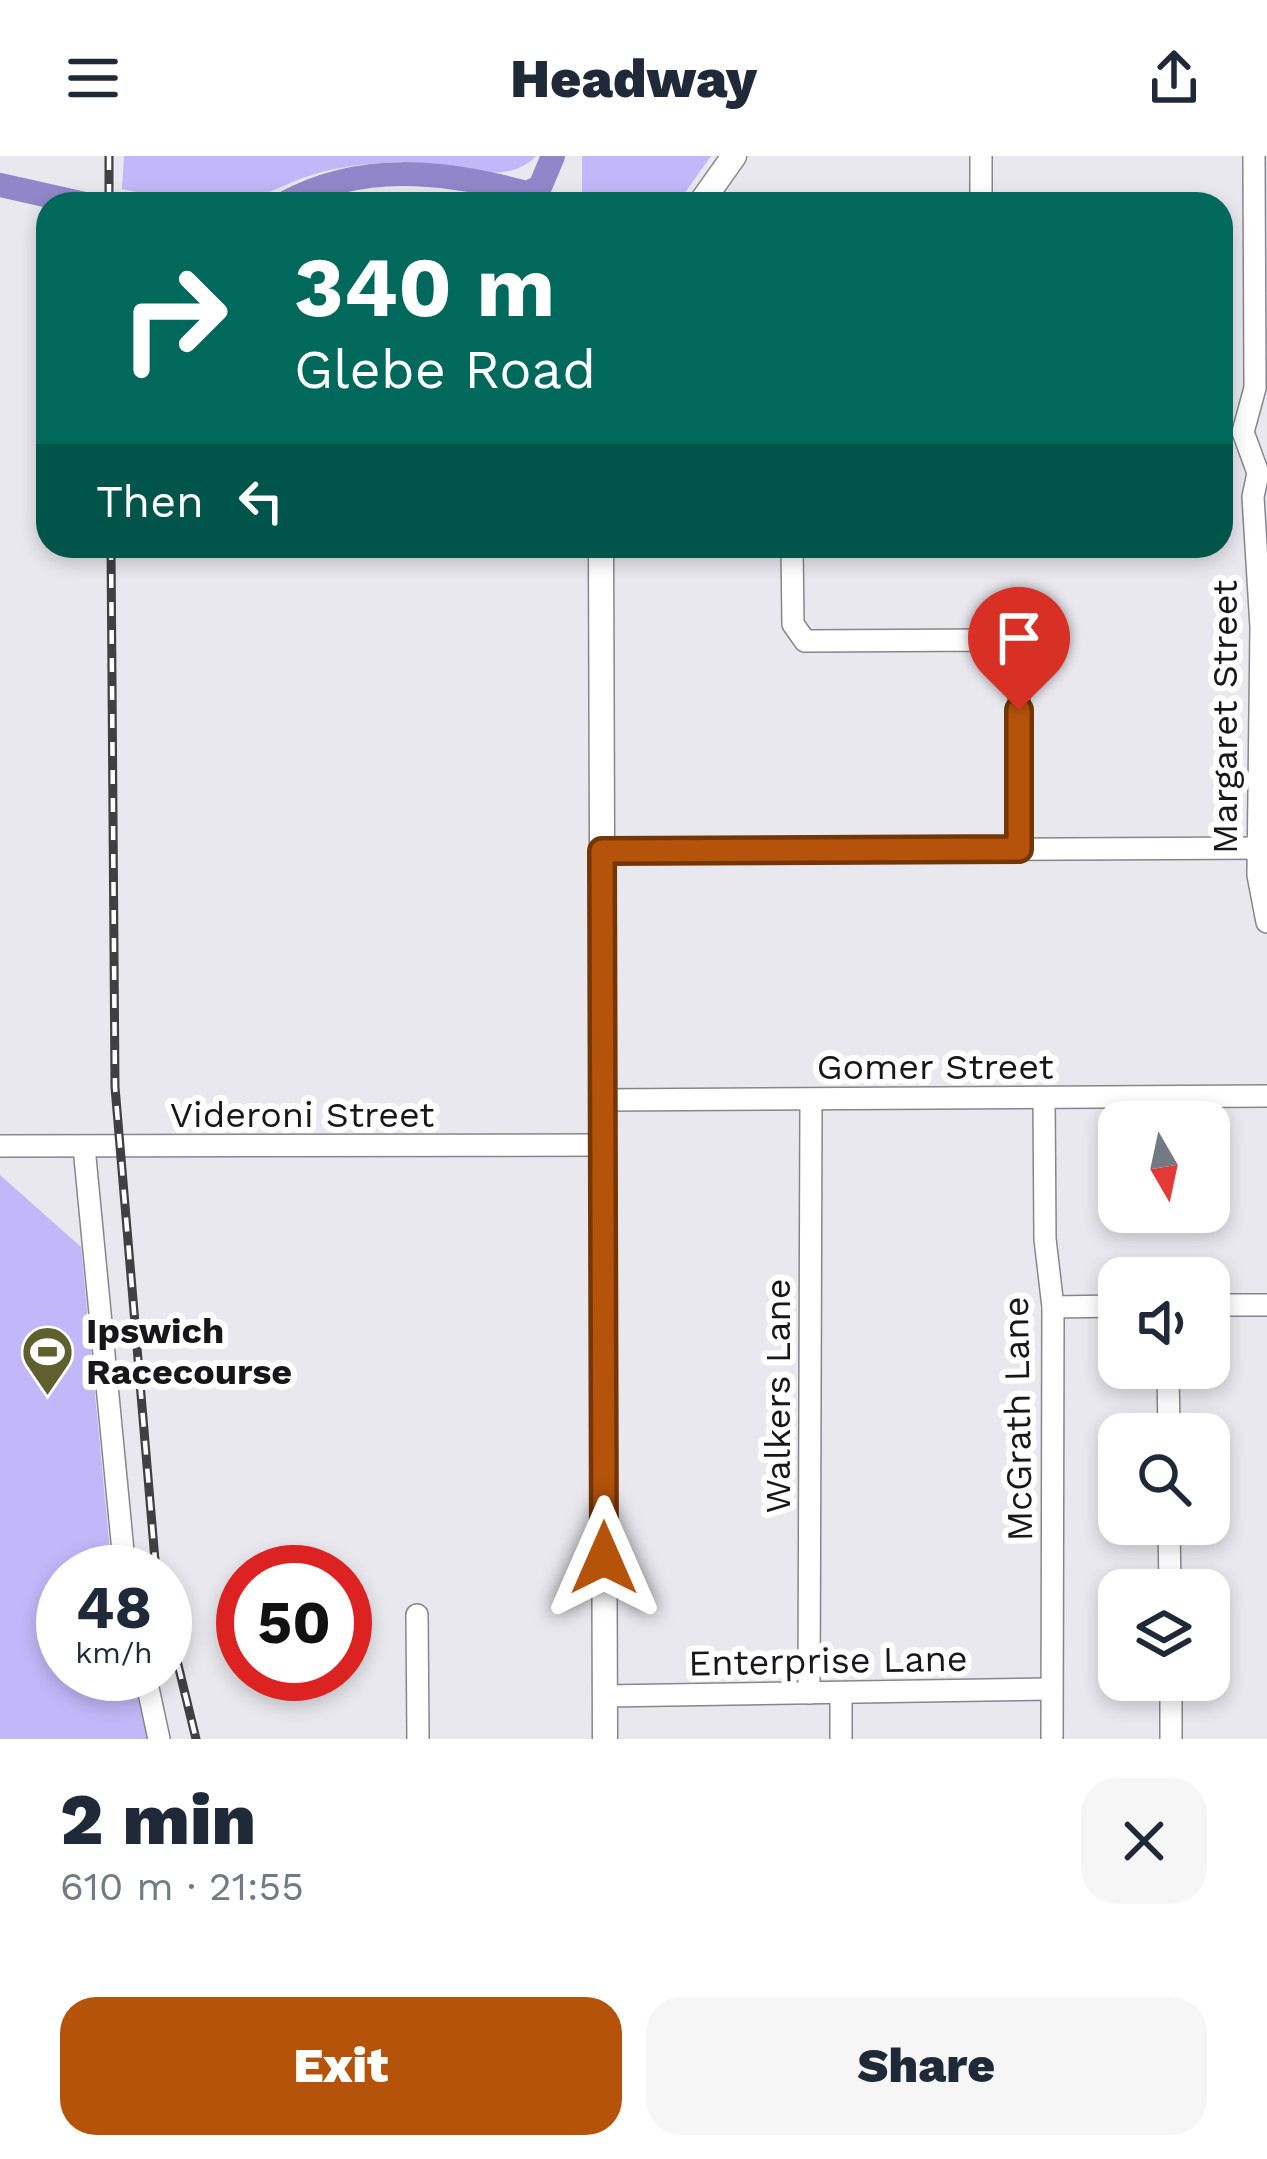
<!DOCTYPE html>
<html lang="en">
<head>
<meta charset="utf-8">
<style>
	body { margin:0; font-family:"Work Sans",sans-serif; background:#f6f6f7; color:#1f2937; height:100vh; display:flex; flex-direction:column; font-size:45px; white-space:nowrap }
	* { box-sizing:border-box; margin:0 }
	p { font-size:39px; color:#747a83 }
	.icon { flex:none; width:66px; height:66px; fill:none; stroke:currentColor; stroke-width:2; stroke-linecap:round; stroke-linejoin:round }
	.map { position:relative; height:1583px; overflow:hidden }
	.panel { display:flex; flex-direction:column; background:#fff; flex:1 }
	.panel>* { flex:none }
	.guide { position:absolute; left:36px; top:36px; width:1197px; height:366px; border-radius:36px; box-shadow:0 6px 18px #0003; background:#00695c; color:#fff; overflow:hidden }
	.needle { width:78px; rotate:171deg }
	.tools { position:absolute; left:1098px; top:945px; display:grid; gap:24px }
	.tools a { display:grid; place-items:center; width:132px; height:132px; border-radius:24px; background:#fff; box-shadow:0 6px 18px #0003; font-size:60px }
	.speed { position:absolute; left:36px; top:1389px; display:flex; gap:24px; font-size:60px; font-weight:700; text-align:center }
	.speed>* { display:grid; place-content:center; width:156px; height:156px; border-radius:50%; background:#fff; box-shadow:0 6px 18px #0003; line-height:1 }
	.speed small { font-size:30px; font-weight:400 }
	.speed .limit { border:18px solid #d22; background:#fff; color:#111 }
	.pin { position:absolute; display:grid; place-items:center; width:102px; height:102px; color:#fff; margin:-123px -51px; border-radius:50% 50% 50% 0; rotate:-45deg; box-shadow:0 0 12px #0007 }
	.pin .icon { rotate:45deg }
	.me { position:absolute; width:132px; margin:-66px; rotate:0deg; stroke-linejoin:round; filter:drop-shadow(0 0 9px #0008) }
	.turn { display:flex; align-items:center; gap:42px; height:252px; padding:0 60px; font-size:54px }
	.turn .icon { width:156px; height:156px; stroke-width:2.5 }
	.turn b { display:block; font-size:84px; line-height:102px }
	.then { display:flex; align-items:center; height:114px; padding:0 60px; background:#0003; gap:24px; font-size:45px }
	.round { display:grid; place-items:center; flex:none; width:126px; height:126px; border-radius:36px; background:#f6f6f7 }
	.head { display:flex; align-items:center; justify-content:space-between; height:204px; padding:0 60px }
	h1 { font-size:72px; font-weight:800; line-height:90px }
	.button { display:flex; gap:24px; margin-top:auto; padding:24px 60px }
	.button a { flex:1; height:138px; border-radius:36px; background:#b45309; color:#fff; font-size:48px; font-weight:800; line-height:138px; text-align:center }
	.button a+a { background:#f6f6f7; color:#1f2937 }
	header { display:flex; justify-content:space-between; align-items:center; height:156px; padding:0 60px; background:#fff; font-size:54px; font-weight:800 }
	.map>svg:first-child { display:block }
	.green { fill:#c2b8f9 }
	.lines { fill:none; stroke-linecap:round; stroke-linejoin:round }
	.river { stroke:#9186c9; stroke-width:24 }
	.minor-casing { stroke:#87868c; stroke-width:24 }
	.major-casing { stroke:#87868c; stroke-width:27 }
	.minor { stroke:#fff; stroke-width:21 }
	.major { stroke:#fff; stroke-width:24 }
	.rail-casing { stroke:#403f42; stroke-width:9 }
	.rail { stroke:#fff; stroke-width:4.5; stroke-dasharray:14; stroke-linecap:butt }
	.route-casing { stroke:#753606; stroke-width:30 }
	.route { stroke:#b45309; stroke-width:21 }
	.labels { text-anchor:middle; stroke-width:12; stroke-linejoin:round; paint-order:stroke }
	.street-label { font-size:36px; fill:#171619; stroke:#fff }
	.poi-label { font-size:36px; font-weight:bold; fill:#171619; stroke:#fff; text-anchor:start }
</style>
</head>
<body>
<header><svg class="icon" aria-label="menu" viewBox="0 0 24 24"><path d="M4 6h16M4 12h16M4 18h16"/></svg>Headway<svg class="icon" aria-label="share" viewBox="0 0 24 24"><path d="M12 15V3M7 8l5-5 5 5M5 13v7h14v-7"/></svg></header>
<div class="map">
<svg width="1267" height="1583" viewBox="0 0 1267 1583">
	<rect width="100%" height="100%" fill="#e9e8ee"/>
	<g class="green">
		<path d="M124,0H536C503,35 446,4 404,6C369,7 335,10 303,22C280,30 257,44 233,48C197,53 157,40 122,33Z"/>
		<path d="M582,0H711L677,48H582Z"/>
		<path d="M0,1019L81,1091L112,1416H63V1518H134L149,1583H0Z"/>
	</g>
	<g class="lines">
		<g class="river">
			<path d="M0,29L85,48"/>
			<path d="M283,48C360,5 444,15 527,37L540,31L553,0"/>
		</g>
		<defs>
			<g id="minor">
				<path d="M1254,0L1255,232L1243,276L1258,317L1253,341L1261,471L1258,719L1267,766"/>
				<path d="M981,48V0"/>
				<path d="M792,390L793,468L805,485L990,484L1013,492L1019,508V693"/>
				<path d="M602,695L1267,692"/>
				<path d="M1044,942L1045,1083L1053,1151L1052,1583"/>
				<path d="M603,944L1267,940"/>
				<path d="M0,990L604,989"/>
				<path d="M84,991L125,1416"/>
				<path d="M1209,1149H1267"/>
				<path d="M1053,1151L1119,1150"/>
				<path d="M1168,1212L1169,1278"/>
				<path d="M1169,1368L1170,1434"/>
				<path d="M417,1459L418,1583"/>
				<path d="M145,1518L159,1583"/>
				<path d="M1171,1524V1583"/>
				<path d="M809,1537L811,944"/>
				<path d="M841,1537V1583"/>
				<path d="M605,1540L1051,1533"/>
			</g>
			<g id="major">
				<path d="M700,48L734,0"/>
				<path d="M601,390L605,1583"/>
			</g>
		</defs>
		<use href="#minor" class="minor-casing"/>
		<use href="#major" class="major-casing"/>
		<use href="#minor" class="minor"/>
		<use href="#major" class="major"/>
		<defs>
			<g id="rail">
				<path d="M109,0V48"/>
				<path d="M111,390L115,931L156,1416"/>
				<path d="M165,1455L196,1583"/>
			</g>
		</defs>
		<use href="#rail" class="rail-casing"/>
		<use href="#rail" class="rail"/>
	</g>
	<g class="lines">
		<defs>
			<path id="route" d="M604,1402L602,695L1019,693V554"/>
		</defs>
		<use href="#route" class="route-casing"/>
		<use href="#route" class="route"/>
	</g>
	<defs>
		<symbol id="stadium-pin" viewBox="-11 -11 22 30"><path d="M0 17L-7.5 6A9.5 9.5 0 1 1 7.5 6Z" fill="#5e612e" stroke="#fff"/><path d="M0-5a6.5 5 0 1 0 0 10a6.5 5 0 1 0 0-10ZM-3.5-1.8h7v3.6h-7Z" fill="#fff"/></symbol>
	</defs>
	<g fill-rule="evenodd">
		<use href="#stadium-pin" x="18" y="1166" width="59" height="81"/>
	</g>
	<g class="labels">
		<g class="street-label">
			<text transform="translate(1224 561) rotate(-90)" y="13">Margaret Street</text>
			<text x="935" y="923">Gomer Street</text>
			<text x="302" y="971">Videroni Street</text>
			<text transform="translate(777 1240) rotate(-90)" y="13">Walkers Lane</text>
			<text transform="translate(1017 1263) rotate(-91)" y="13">McGrath Lane</text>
			<text transform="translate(828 1504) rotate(-1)" y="13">Enterprise Lane</text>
		</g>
		<g class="poi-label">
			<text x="86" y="1187">Ipswich<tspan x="86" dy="41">Racecourse</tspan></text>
		</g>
	</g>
</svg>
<div class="tools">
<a><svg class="needle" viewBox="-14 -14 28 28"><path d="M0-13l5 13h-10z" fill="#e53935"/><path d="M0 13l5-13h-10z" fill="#747a83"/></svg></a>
<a><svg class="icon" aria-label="sound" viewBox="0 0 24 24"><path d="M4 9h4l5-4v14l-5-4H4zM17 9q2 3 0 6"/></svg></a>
<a><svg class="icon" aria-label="search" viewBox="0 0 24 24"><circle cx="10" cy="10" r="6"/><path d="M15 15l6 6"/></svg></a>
<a><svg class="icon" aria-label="layers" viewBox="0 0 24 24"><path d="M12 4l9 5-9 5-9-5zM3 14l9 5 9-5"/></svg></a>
</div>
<div class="speed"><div>48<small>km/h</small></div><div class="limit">50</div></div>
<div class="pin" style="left:1019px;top:554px;background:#d93025"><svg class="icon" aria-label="arrive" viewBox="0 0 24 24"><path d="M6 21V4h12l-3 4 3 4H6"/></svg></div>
<svg class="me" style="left:604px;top:1402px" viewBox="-20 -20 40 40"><path d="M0-17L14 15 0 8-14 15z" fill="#b45309" stroke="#fff" stroke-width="4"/></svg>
<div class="guide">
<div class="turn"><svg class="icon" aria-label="right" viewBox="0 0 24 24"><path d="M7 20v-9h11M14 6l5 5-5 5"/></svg><div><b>340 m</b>Glebe Road</div></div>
<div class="then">Then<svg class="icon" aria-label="left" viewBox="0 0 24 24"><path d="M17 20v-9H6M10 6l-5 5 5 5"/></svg></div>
</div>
</div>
<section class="panel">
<div class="head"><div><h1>2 min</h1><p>610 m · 21:55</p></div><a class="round"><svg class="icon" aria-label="close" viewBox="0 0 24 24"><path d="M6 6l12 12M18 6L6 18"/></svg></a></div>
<div class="button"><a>Exit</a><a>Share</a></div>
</section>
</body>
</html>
